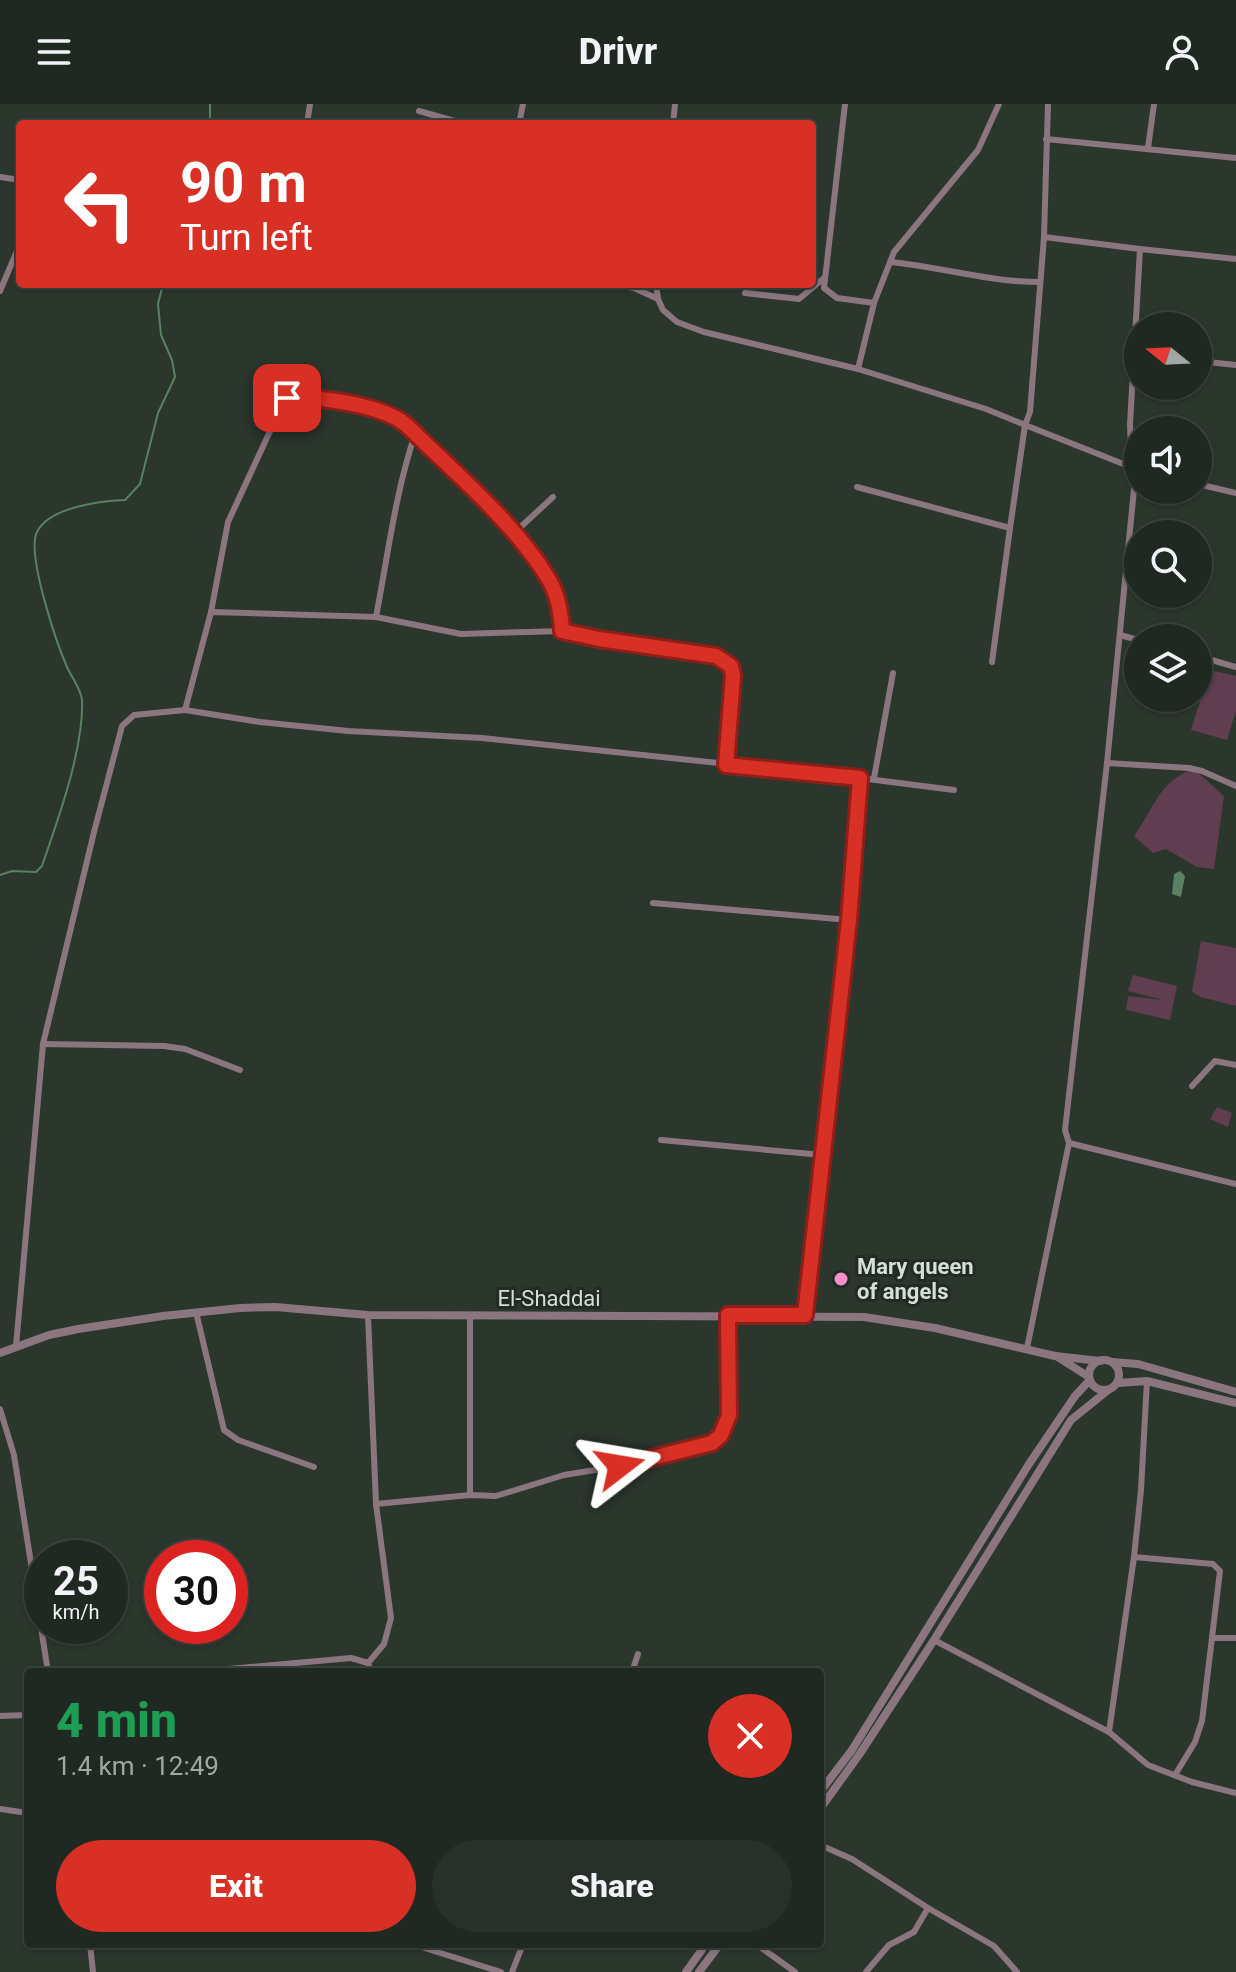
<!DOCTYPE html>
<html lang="en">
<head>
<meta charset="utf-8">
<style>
	body { margin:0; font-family:Roboto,sans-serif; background:#28302a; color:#f1f3f6; height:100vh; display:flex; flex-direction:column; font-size:30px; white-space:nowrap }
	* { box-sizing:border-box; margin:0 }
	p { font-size:26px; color:#a2a6a5 }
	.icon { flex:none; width:44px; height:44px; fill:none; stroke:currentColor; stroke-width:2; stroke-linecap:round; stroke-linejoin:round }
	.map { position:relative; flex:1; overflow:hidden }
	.drawer { position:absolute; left:24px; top:1564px; width:800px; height:280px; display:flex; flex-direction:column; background:#202822; border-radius:8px; box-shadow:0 2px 6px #0004,0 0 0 2px #3d4440 }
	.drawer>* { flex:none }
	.top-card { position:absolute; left:16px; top:16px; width:800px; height:168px; border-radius:8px; box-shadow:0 2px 6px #0004,0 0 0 2px #3d4440; background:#d93025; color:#fff; overflow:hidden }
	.needle { width:52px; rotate:288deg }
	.tools { position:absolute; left:1124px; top:208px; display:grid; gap:16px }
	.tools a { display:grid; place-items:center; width:88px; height:88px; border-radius:50%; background:#202822; box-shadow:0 2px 6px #0004,0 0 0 2px #3d4440; font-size:40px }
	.speed { position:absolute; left:24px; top:1436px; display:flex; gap:16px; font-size:40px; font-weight:700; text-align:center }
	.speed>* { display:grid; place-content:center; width:104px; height:104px; border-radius:50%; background:#202822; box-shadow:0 2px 6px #0004,0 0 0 2px #3d4440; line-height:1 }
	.speed small { font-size:20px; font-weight:400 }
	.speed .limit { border:12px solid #d22; background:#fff; color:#111 }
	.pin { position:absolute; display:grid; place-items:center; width:68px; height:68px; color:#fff; margin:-34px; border-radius:16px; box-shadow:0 4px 12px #0006 }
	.me { position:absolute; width:88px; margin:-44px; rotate:76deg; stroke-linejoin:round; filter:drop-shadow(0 0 6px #0008) }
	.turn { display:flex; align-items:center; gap:28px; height:168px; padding:0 32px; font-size:36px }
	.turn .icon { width:104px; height:104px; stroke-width:2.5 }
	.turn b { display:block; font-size:56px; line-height:68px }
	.round { display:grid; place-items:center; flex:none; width:84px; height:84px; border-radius:42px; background:#28302a }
	.overview { display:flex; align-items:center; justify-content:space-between; height:136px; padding:0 32px }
	h1 { font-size:48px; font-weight:800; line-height:60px; color:#1e9e55 }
	.cta { display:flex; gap:16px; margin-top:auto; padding:16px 32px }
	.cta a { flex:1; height:92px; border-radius:48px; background:#d93025; color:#fff; font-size:32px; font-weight:800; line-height:92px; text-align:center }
	.cta a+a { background:#28302a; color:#f1f3f6 }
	header { display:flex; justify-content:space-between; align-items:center; height:104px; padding:0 32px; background:#202822; font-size:36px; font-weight:800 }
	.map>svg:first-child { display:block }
	.green { fill:#603d4f }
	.water { fill:#588261 }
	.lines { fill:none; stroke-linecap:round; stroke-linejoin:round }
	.stream { stroke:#588261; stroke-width:2 }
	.minor { stroke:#8b7680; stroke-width:6 }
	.tertiary { stroke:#8b7680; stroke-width:8 }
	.route-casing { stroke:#8d1f18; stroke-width:20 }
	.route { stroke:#d93025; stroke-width:14 }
	.poi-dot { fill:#f98fc9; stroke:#212b23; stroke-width:3 }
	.labels { text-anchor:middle; stroke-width:6; stroke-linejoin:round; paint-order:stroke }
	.poi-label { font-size:22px; font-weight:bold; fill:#d7ded8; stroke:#212b23; text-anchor:start }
	.street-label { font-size:22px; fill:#d7ded8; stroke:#212b23 }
</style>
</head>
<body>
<header><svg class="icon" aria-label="menu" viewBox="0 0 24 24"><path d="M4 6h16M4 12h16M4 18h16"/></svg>Drivr<svg class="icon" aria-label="person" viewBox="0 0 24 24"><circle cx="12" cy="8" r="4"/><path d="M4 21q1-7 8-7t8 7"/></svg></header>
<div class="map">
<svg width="1236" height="1868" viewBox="0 0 1236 1868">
	<rect width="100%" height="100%" fill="#2b362d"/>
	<g class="green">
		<path d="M1210,566L1236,572V607L1227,636L1191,626Z"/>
		<path d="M1194,665L1224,692L1214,765L1197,763L1166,745L1153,749L1134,732C1153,706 1160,675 1194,665Z"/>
		<path d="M1201,837L1236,844V902L1201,893L1192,888Z"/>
		<path d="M1133,871L1177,882L1170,916L1126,906L1128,892L1163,896L1128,887Z"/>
		<path d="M1217,1003L1232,1009L1228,1023L1210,1015Z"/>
	</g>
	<path class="water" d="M1180,767L1185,772L1181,793L1172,790L1174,770Z"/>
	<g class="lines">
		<g class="stream">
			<path d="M210,20V0"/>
			<path d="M0,771L12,767L36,768L42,762C58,715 84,645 82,596C81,585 72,574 67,563C57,540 26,450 37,428C49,403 101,397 125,396L140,380L158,309L175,273L172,256L161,231L158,200L163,180"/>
		</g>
		<g class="minor">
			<path d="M419,7L465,20"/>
			<path d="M307,20L310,0"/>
			<path d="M519,20L523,0"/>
			<path d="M673,20L675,0"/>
			<path d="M1046,35L1236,54"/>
			<path d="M1148,44L1154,0"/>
			<path d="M0,73L20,76"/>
			<path d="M1140,145L1236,155"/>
			<path d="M890,158C941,163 989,178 1040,178"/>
			<path d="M612,180L634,184L658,195L656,180"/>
			<path d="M0,187L20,140"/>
			<path d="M745,189L799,195L824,174"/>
			<path d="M658,195L663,206L677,218L704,228L858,265L874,199L837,194L824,184L845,0"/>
			<path d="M874,199L894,148L978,46L999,0"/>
			<path d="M1198,257L1236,261"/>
			<path d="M858,265L986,305L1025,321L1030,308L1044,133L1048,0"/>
			<path d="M415,330C453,366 491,402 524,443C533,454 544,466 550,478C558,494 561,509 562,527"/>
			<path d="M1198,380L1236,389"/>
			<path d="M857,383L1010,424L1025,321L1136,365L1131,348L1130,320L1140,145L1044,133"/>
			<path d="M513,430L553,393"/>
			<path d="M211,508L228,418L284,297L291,293C336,298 381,298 415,330C395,390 388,451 376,513"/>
			<path d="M1120,531L1138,536"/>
			<path d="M1198,552L1236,563"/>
			<path d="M992,558L1010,424"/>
			<path d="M185,606L211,508L376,513L461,530L562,527L599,535L716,552L731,562L733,572L726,661"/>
			<path d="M1107,659L1189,664L1202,667L1236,682"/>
			<path d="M860,674L954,686"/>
			<path d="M874,674L893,569"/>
			<path d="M653,799L849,816"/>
			<path d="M43,940L164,942L185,945L240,966"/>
			<path d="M1192,982L1215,957L1236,961"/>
			<path d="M661,1036L822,1051"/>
			<path d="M1069,1039L1236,1080"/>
			<path d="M196,1208L224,1326L238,1336L314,1363"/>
			<path d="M368,1211L376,1400L470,1391L496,1392L564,1371L620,1362L712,1339L721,1331L729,1311L728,1211"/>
			<path d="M470,1212V1391"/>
			<path d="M16,1242L43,940L94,728L122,622L134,611L185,606L260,618L348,627L482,634L860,674L849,816L805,1211"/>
			<path d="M1027,1244L1069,1039L1065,1026L1107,659L1136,365H1138"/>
			<path d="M1147,1277L1141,1386L1134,1453L1109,1628L1148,1661L1192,1678L1236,1689"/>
			<path d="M0,1305L14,1351L48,1568"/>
			<path d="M1134,1453L1213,1460L1220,1467L1202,1617L1195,1638L1175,1671"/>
			<path d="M1212,1534H1236"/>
			<path d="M934,1536L1109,1628"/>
			<path d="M368,1559L384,1540L391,1514L376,1400"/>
			<path d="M195,1568L351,1554L368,1559L371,1568"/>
			<path d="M632,1568L638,1550"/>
			<path d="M0,1612L28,1611"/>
			<path d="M0,1705L28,1709"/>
			<path d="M820,1741L852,1755L928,1804L994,1842L1017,1868"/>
			<path d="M90,1840L93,1868"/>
			<path d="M412,1840L501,1868"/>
			<path d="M756,1840L795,1868"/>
			<path d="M512,1868L523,1840"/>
			<path d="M866,1868L889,1841L914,1828L928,1804"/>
		</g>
		<g class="tertiary">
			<path d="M0,1249L49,1231L78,1225L163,1212L240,1204L275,1203L368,1211L864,1213L935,1224L1055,1252L1100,1257"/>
			<path d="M1056,1252L1089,1273"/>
			<circle cx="1104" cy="1271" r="15"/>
			<path d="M1112,1258L1138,1260L1236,1288"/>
			<path d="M1118,1279L1147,1277L1236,1299"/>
			<path d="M820,1688L852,1646L1029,1360L1075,1292L1090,1276"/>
			<path d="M820,1705L859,1651L934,1536L1071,1316L1107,1287"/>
			<path d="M686,1868L706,1840"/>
			<path d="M699,1868L720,1840"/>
		</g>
	</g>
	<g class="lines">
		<defs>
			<path id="route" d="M287,294C317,292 369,300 396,314C408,320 418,333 428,342C468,380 519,426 548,474C558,490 561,508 562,527L599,535L716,552L731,562L733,572L726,661L860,674L849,816L805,1211H728L729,1311L721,1331L712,1339L620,1362"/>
		</defs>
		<use href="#route" class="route-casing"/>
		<use href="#route" class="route"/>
	</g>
	<circle class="poi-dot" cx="841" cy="1175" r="8"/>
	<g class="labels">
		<g class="poi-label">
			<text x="857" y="1170">Mary queen<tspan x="857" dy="25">of angels</tspan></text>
		</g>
		<g class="street-label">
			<text x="549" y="1202">El-Shaddai</text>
		</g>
	</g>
</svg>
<div class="tools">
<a><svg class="needle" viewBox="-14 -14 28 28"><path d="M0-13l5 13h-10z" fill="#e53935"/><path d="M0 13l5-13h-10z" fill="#a2a6a5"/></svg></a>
<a><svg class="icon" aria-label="sound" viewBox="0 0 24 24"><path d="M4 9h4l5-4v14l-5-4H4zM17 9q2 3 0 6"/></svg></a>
<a><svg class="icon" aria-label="search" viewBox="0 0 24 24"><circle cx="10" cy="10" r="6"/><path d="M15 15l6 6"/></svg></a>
<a><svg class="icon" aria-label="layers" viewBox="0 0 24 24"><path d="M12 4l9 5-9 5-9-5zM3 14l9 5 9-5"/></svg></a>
</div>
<div class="speed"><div>25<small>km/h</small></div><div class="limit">30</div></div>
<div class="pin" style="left:287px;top:294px;background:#d93025"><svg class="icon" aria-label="arrive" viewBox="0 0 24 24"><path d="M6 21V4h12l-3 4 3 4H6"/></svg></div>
<svg class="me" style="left:620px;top:1362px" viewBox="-20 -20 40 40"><path d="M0-17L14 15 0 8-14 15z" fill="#d93025" stroke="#fff" stroke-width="4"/></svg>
<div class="top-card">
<div class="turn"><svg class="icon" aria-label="left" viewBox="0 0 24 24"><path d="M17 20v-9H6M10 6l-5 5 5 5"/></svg><div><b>90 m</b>Turn left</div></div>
</div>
<section class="drawer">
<div class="overview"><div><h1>4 min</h1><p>1.4 km · 12:49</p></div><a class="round" style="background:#d93025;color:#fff"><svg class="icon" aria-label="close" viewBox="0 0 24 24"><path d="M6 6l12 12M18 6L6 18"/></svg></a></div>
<div class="cta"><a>Exit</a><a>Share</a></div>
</section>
</div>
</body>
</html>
